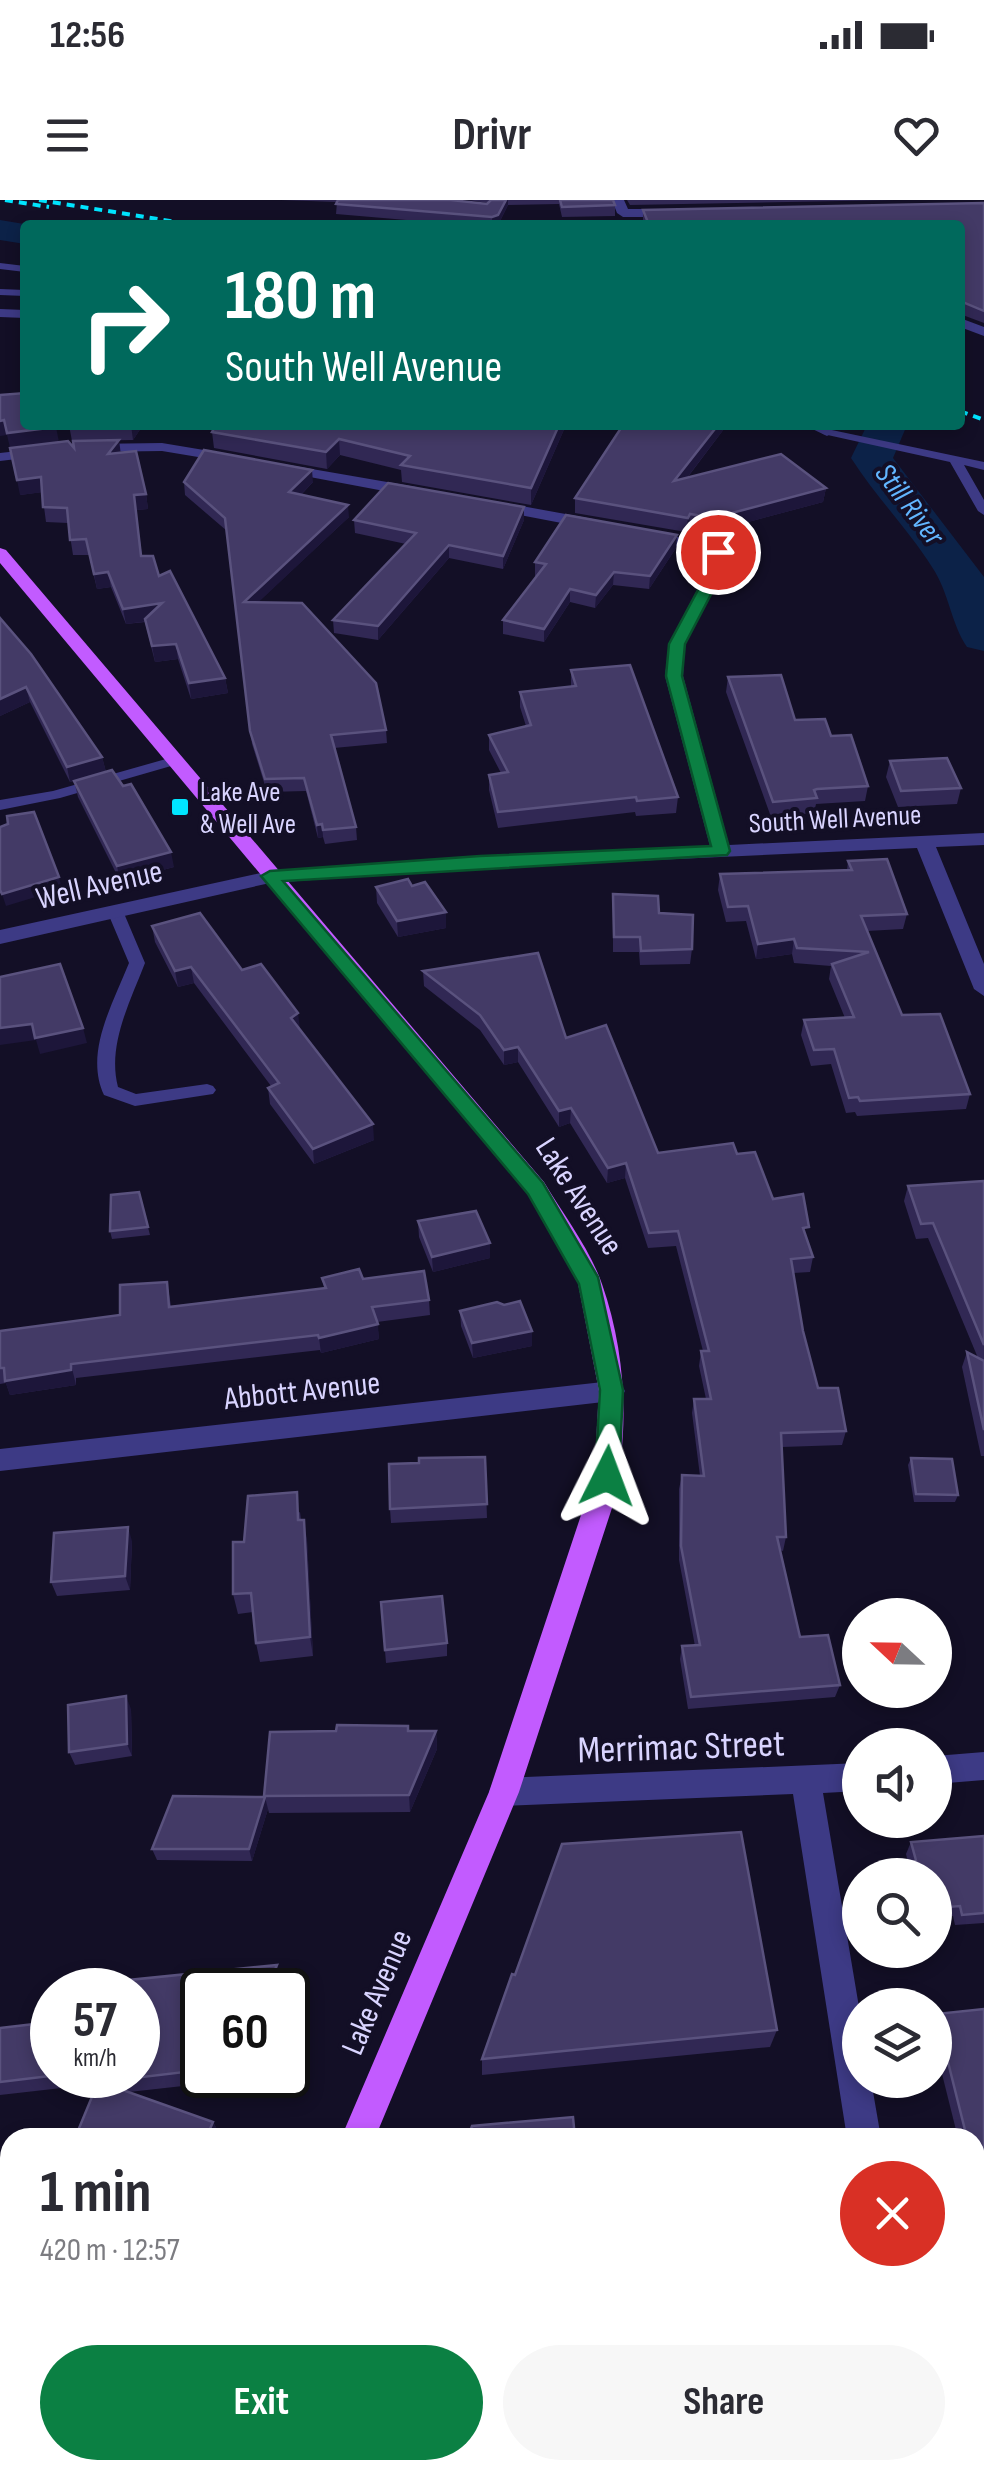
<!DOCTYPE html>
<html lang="en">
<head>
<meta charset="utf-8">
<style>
	body { margin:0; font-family:"Sofia Sans Condensed",sans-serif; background:#f7f7f7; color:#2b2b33; height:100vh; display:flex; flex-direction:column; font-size:38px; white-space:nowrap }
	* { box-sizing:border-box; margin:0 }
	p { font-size:32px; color:#7c7c81 }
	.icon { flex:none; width:55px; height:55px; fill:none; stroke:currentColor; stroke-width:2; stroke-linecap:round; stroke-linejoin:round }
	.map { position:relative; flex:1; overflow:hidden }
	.sheet { position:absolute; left:0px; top:1928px; width:985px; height:352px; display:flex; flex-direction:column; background:#fff; border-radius:30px 30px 0 0; box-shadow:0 5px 15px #0003 }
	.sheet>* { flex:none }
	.top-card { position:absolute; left:20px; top:20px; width:945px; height:210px; border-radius:10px; box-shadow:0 5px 15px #0003; background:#00695c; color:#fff; overflow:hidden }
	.needle { width:65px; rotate:292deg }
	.buttons { position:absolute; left:842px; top:1398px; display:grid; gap:20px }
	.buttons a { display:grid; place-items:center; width:110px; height:110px; border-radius:50%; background:#fff; box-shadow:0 5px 15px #0003; font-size:50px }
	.speed { position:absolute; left:30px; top:1768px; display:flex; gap:20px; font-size:50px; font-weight:700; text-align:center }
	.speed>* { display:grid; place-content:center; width:130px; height:130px; border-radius:50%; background:#fff; box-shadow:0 5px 15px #0003; line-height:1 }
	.speed small { font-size:25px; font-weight:400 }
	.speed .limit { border:5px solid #111; border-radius:15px; background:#fff; color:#111 }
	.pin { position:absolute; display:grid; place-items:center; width:85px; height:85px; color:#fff; margin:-42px; border:5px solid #fff; border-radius:50%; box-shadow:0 2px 10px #0007 }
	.me { position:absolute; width:110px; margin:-55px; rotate:3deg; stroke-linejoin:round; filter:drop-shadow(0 0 8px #0008) }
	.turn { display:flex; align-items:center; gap:35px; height:210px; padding:0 40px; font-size:45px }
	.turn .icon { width:130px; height:130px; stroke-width:2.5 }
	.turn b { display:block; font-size:70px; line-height:85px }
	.round { display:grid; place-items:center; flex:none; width:105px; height:105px; border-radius:52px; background:#f7f7f7 }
	.head { display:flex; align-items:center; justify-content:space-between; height:170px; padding:0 40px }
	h1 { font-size:60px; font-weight:700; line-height:75px }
	.cta { display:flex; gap:20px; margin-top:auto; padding:20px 40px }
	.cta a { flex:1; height:115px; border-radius:60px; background:#0b8043; color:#fff; font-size:40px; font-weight:700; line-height:115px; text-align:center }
	.cta a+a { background:#f7f7f7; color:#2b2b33 }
	.status { display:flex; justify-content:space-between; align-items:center; height:70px; padding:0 50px; background:#fff; direction:ltr }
	.status svg { height:28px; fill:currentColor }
	header { display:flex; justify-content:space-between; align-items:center; height:130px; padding:0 40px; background:#fff; font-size:45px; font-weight:700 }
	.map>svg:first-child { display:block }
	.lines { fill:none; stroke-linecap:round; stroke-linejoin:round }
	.river { fill:#0c2248; fill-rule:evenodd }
	.service { fill:#3d3a85; fill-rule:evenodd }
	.minor { fill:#3d3a85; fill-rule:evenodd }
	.primary { fill:#c25bff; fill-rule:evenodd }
	.rail { stroke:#00e5ff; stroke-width:4; stroke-dasharray:8 6; stroke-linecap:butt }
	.wall { fill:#312854 }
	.shaded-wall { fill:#1d163a }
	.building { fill:#433a66; stroke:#5a527e; stroke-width:2.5 }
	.route { fill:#0b8043; stroke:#07532c; stroke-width:2.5 }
	.poi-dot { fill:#00e5ff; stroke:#130f26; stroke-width:4 }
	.labels { text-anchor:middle; stroke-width:8; stroke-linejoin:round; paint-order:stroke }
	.far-poi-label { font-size:28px; fill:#d9d4ff; stroke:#130f26; text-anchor:start }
	.far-street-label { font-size:28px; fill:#d9d4ff; stroke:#130f26 }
	.far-water-label { font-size:30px; font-style:italic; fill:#62b6ff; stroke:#130f26 }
	.street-label { font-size:32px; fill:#d9d4ff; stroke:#130f26 }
	.near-street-label { font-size:38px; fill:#d9d4ff; stroke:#130f26 }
</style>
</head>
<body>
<div class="status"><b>12:56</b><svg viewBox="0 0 49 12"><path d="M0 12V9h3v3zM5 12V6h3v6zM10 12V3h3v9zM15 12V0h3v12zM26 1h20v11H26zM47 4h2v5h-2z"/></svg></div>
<header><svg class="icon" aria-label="menu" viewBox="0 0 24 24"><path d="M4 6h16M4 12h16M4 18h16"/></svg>Drivr<svg class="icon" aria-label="heart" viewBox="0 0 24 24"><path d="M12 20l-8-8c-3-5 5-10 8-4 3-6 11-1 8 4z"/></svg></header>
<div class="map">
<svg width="984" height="2279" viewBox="0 0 984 2279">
	<rect width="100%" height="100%" fill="#130f26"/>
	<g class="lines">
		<g class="river">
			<path d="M0,20L30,25H25V44L0,40Z"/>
			<path d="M867,225H907L893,258L984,377V451L967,447C951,424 949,392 932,367C908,329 876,297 851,258Z"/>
		</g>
		<g class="service">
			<path d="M0,63L25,66V72L0,69Z"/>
			<path d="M0,89L25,90V96L0,95Z"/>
			<path d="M827,229L984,262V270L964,265L984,300V315L978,311L950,262L823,234L821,232Z"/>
			<path d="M173,557L178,558V564L60,598L0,610V600L53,591Z"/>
			<path d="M115,706L123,711L145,763C130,802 107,845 118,887L136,894L207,884L213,886L216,890L213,894L135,906L104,895C84,853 113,803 129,763L107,711Z"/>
			<path d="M0,2159L10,2163V2194L0,2190Z"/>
			<path d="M170,2270H215L218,2279H174Z"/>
		</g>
		<g class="minor">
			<path d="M612,0H624L628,9H674L680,13L674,17H623L617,13Z"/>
			<path d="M0,109L25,110V118L0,117Z"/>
			<path d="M960,118L984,127V136L960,127Z"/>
			<path d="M804,225H823L834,232L827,236Z"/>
			<path d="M162,243L234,255L241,259L234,263L162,251L90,252L83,248L90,244Z"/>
			<path d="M45,248L50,249V255L0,261V253Z"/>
			<path d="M283,264L416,287L424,292L416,297L278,271V265Z"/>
			<path d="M494,301L593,319L601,324L593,329L489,309L486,306Z"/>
			<path d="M647,329L724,349L729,360L685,443L683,476L729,645L984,633V645L936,647L984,764V796L974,789L917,648L479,668L270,683L0,744V730L270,671L710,646L665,476L669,443L713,360L711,355L641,337L639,334Z"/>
			<path d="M612,1181L621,1184L625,1191L621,1198L612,1201L0,1271V1249Z"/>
			<path d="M984,1552V1580L935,1584V1556Z"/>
			<path d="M860,1563V1591L823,1593L860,1813V1880H871L881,1938H847L793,1594L504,1606L493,1602L489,1592L493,1582L504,1578Z"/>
			<path d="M887,2270H925L926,2279H888Z"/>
		</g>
		<g class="primary">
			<path d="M0,348L6,350L544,982C563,1014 590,1049 602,1084C627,1155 630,1236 612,1308L519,1592L375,1938H341L489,1592L594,1276L599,1191L578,1083L528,994L0,363Z"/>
			<path d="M198,2270H236L232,2279H194Z"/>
		</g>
		<g class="rail">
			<path d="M5,0L49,7"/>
			<path d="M39,0L195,25"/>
			<path d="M960,211L984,220"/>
		</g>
	</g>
	<g class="wall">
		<path d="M281,0H451L487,4L488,3L468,0H613L615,5V16L562,17L559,4L508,5L498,25H465L336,14L337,2Z"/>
		<path d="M627,0H895L630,5Z"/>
		<path d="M984,3V123L960,114V25H644L643,20V10Z"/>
		<path d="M69,225H143L133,240L72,241Z"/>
		<path d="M566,225L531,305L402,282L401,270L340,255L327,269L214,248L212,232Z"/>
		<path d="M724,229L687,278L826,288L823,302L711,332L689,328L686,332L575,313V298Z"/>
		<path d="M74,248L121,253L146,294L148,309L136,310L142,356L159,376L225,478L228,493L191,499L178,459L155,462L145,422L126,424L111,387L97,389L89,355H73L68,323L46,322L42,292L20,295Z"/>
		<path d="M184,282H313L301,295L349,317L258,402L386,530L387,543L334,548L356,627L357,640L325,644L323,637L318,638L306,591L267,592L252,544L227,331L185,295Z"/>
		<path d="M354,320H524L503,369L449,358L378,440L334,433L333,420L406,344L355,333Z"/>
		<path d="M677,335L676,348L649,389L613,385L595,408L570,402L544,442L503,434V420L537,376H535V362Z"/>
		<path d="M0,418L102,557L106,572L70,582L30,502L0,516Z"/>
		<path d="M571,470L678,597L676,613L636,616L635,612L498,628L489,590V575L501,573L489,550V535L526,526L520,507V492L571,487Z"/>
		<path d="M728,477L795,520L831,536L868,586L865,601L816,604L814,613L771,617L726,492Z"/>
		<path d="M890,561L961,588L957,604L898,607L886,577Z"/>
		<path d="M74,581L174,667L120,681L78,597Z"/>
		<path d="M848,661L907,714L903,729L867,731L902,815L970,894L966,909L857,916L855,912L846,913L831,864L811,866L801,835L804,820L845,818L829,779L831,766L794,763L792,754L756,759L746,721L726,722L718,690L720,674L847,670Z"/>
		<path d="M412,686L446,712V728L398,737L377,703L376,687Z"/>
		<path d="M613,694L659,713L692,749L690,764L640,765L639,752H613Z"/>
		<path d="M152,726L242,770L300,829H299L374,940L314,964L270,904L268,888L271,886L194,783L178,787L155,742Z"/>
		<path d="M423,771L566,838L658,953L737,954L806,1038L813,1057L810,1072L793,1073L803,1131L818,1188L846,1231L842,1245L782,1247L786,1337L783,1351L780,1350L800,1437L840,1485L835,1497L688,1509L680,1459L682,1446H695L679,1360V1289L682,1275L700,1276L692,1213L694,1199H706L699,1166L701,1151H703L676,1046L648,1048L625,978L607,983L570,923L559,927L518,862L504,865L480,830L424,786Z"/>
		<path d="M984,981V1256H981L962,1167L967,1152L978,1158L928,1038L916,1039L904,1001L908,986Z"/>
		<path d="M139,992L150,1035L112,1039L110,1031Z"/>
		<path d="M418,1021L490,1043V1058L433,1072L419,1037Z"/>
		<path d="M322,1078L363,1079L429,1100L430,1115L377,1122L379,1139L321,1153L320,1150L76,1178V1185L10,1195L6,1183L0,1184V1131L120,1115L167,1082L171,1106L324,1088Z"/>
		<path d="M460,1111L532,1146L473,1158L461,1126Z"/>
		<path d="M485,1257L487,1318L391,1323L390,1309Z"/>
		<path d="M911,1258L958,1295L955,1302H914L908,1265Z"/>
		<path d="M300,1312L301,1320L307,1340L313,1456L260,1462L256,1443L253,1412L238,1414L233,1394L244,1342Z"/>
		<path d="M132,1341L130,1390L57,1396L51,1382Z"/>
		<path d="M381,1402L447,1443V1456L386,1463Z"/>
		<path d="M131,1509L132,1556L75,1565L69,1552Z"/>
		<path d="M408,1531H436L437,1549L410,1612L269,1613L268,1609L252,1661L157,1660L152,1649Z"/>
		<path d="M984,1636V1723L955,1725L953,1716L935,1718V1675H911L906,1654L911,1642Z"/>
		<path d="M277,1765L281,1780L276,1790H202V1875H240L237,1880L129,1892L213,1922L219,1933L217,1938H75L97,1884L0,1895V1828L52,1822V1875H138V1790H109V1782Z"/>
		<path d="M984,1809V2042H983L975,2008V1938H958L935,1846V1816L936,1814Z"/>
		<path d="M777,1830L770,1847L482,1875V1859Z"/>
		<path d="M662,2270H792V2274L787,2277L768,2279H663Z"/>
	</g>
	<g class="shaded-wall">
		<path d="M506,0H508V5L498,25H492V17Z"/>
		<path d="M4,220L56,227L59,242L10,248L7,235L0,236V221Z"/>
		<path d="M131,225H143L133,240Z"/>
		<path d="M559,225H566L531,305V288Z"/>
		<path d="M718,225H725L724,229L673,296L674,281Z"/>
		<path d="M339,239L340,255L327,269L326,252Z"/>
		<path d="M119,240L121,255L108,254Z"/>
		<path d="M312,270L313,282L291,305L289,292Z"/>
		<path d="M41,277L44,292L20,295L17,280Z"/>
		<path d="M826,288L823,302L711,332L713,318Z"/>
		<path d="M146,294L148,309L136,310L134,295Z"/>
		<path d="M348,305L349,317L245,415L244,402Z"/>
		<path d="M524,307V320L503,369V356Z"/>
		<path d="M690,314L689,328L686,332L688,318Z"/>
		<path d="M677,335L676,348L649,389L650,376Z"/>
		<path d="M449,345V358L378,440V426Z"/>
		<path d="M108,372L111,387L97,389L94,374Z"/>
		<path d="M614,372L613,385L595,408L596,395Z"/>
		<path d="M570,389V402L544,442V429Z"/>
		<path d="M162,403L164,419L126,424L123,409Z"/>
		<path d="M176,444L178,459L155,462L152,446Z"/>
		<path d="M225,478L228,493L191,499L189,483Z"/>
		<path d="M26,487L30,502L0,516V499Z"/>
		<path d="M102,557L106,572L70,582L67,567Z"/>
		<path d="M322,624L323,637L318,638L317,625Z"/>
		<path d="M171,652L174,667L120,681L117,666Z"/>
		<path d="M59,677L62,689L6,706L2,694Z"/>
		<path d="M446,712V728L398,737L397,721Z"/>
		<path d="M794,739L792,754L756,759L758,744Z"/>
		<path d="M191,767L194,783L178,787L175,771Z"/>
		<path d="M298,813L300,829L293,834L291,818Z"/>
		<path d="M32,824L83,828L87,843L40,854L36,840L0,845V828Z"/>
		<path d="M518,847V862L504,865V850Z"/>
		<path d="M571,908L570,923L559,927V911Z"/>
		<path d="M373,924L374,940L314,964L313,949Z"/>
		<path d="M626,963L625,978L607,983L608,968Z"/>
		<path d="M490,1043V1058L433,1072L432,1057Z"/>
		<path d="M378,1124L379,1139L321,1153L319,1138Z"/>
		<path d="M532,1131V1146L473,1158L472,1143Z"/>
		<path d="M71,1164L76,1185L10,1195L5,1181Z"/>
		<path d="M304,1320L307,1340L313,1456L310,1437Z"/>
		<path d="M128,1327L132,1341L130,1390L125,1376Z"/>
		<path d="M126,1496L131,1509L132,1556L127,1544Z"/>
		<path d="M436,1531L437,1549L410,1612L409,1595Z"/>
		<path d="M265,1597L268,1609L252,1661L249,1649Z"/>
		<path d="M277,1765L281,1780L276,1790H266Z"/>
		<path d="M213,1922L219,1933L217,1938H206Z"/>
	</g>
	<g class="building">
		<path d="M338,0H451L487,4L491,0H506L498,15L492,17L336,4Z"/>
		<path d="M560,0H613L615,5L562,7Z"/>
		<path d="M984,3V111L960,101V25H649L643,10Z"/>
		<path d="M25,193V225H54L56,227L7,233L4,220L0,221V194V195Z"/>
		<path d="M216,225H559L531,288L401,265L410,256L339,239L326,252L212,232Z"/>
		<path d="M623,225H718L674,281L781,254L826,288L713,318L690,314L688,318L575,298Z"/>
		<path d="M119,240L108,254L136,251L146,294L134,295L141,356H153L159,376L170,371L225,478L189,483L176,444L152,446L145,419L162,403L123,409L108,372L94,374L86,339L70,340L67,308L43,307L41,277L17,280L10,248L68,241L74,248L73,241Z"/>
		<path d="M204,250L312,270L289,292L348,305L244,402L302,403L376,483L386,530L331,535L356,627L323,630L322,624L317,625L304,578L265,579L250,531L225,318L184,282Z"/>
		<path d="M388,283L524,307L503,356L449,345L378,426L333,420L416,333L354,320Z"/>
		<path d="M566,315L677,335L650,376L614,372L596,395L570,389L544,429L503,420L546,364L535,362Z"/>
		<path d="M0,418L31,454L102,557L67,567L26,487L0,499Z"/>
		<path d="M630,465L678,597L637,601L636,597L498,612L489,575L508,572L489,535L531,525L520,492L576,486L571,470Z"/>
		<path d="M781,475L795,520L825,519L831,536L851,535L868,586L817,589L814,590L817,598L773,602L728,477Z"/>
		<path d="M947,558L961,588L901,591L890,561Z"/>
		<path d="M112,570L123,586L131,584L171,652L117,666L74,581Z"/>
		<path d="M34,612L59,677L2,694L0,690V627L8,624L7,616Z"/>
		<path d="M887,659L907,714L861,716L902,815L940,814L970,894L860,901L858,897L849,898L834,849L814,850L804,820L854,817L832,764L869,752L797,748L794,739L758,744L748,706L728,707L720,674L852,670L848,661Z"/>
		<path d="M408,679L412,686L425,682L446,712L397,721L376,687Z"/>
		<path d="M613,694L658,696L659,713L693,715L692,749L641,751L640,737H614Z"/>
		<path d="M200,713L242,770L261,764L298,813L291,818L373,924L313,949L268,888L279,883L191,767L175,771L152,726Z"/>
		<path d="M538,753L566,838L606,825L658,953L733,943L737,954L755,952L773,999L803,994L809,1027L803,1028L813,1057L791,1059L803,1131L818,1188H838L846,1231L781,1233L786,1337H777L800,1437L828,1435L840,1485L691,1497L682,1446L700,1445L681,1346L682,1275L704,1276L694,1199H711L701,1151H709L678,1031L649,1033L626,963L608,968L571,908L559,911L518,847L504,850L480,815L423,771Z"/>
		<path d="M60,764L83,828L35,838L32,824L0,828V777Z"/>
		<path d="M984,981V1145L933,1023L921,1024L908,986Z"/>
		<path d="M139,992L148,1027L110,1031L111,995Z"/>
		<path d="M476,1011L490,1043L432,1057L418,1021Z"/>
		<path d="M359,1069L363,1079L424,1071L429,1100L372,1107L378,1124L319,1138L318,1135L71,1164V1170L5,1181L4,1168H0V1131L120,1115V1085L167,1082L169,1107L326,1088L322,1078Z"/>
		<path d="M520,1101L532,1131L472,1143L460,1111L497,1102L504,1105Z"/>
		<path d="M967,1152L984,1161V1230Z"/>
		<path d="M485,1257L487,1304L390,1309L389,1264L419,1263V1258Z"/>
		<path d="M911,1258L952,1259L958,1295L916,1294Z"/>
		<path d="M297,1292L298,1320H304L310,1437L256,1443L251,1393L233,1394V1342H244L248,1296Z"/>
		<path d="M128,1327L125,1376L51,1382L54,1333Z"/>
		<path d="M442,1396L447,1443L385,1450L381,1402Z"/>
		<path d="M126,1496L127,1544L69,1552L68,1505Z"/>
		<path d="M337,1525L408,1526V1531H436L409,1595L264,1596L270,1532L336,1531Z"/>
		<path d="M173,1596L265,1597L249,1649H152Z"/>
		<path d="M741,1632L777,1830L482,1859L512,1774L515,1775L562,1644Z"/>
		<path d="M984,1636V1713L962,1715L960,1706L935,1708V1675H920L911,1642Z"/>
		<path d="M277,1765L266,1790H202V1870L100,1882L213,1922L206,1938H75L101,1875H138V1790H109V1782Z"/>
		<path d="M984,1809V2005L975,1970V1938H967L936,1814Z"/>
		<path d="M52,1822V1875H58L0,1882V1828Z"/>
		<path d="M573,1917L575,1938H468L472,1926Z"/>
		<path d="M0,2014L10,2022V2061L0,2053Z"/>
		<path d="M355,2270H507L508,2279H354Z"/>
		<path d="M665,2270H792V2274L743,2279H666Z"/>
	</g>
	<path class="route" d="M713,348H724L729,360L685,444L682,476L730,651L727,655L283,681L543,983L598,1077L623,1190L619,1276L616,1283H599L595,1276L600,1190L579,1084L528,994L261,676L270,671L480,656L711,646L666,476L669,444L714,360Z"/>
	<rect class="poi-dot" x="170" y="597" width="20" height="20" rx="5"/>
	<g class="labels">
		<g class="far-poi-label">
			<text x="200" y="601">Lake Ave<tspan x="200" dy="32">&amp; Well Ave</tspan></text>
		</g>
		<g class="far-street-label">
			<text transform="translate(835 618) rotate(-3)" y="10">South Well Avenue</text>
		</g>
		<g class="far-water-label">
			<text transform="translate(910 304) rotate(53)" y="10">Still River</text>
		</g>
		<g class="street-label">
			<text transform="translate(99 684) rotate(-13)" y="11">Well Avenue</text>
			<text transform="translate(580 996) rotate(57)" y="11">Lake Avenue</text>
			<text transform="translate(302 1190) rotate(-6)" y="11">Abbott Avenue</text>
			<text transform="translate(376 1792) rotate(-67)" y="11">Lake Avenue</text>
		</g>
		<g class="near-street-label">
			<text transform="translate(681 1546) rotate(-2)" y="13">Merrimac Street</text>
		</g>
	</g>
</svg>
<div class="buttons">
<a><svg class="needle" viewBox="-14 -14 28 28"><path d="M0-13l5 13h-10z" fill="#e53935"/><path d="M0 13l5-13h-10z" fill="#7c7c81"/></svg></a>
<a><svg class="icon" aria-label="sound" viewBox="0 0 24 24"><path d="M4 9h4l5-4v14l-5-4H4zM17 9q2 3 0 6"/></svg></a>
<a><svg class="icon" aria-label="search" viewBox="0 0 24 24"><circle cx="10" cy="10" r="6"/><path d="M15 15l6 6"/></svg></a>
<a><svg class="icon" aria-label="layers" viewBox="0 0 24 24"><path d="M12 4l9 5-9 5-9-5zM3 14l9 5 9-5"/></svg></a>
</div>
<div class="speed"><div>57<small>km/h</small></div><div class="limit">60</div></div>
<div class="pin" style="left:718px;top:352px;background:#d93025"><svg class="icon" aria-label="arrive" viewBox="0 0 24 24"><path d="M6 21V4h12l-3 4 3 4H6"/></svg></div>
<svg class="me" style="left:607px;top:1276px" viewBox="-20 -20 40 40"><path d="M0-17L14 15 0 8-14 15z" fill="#0b8043" stroke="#fff" stroke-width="4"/></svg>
<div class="top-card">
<div class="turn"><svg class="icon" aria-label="right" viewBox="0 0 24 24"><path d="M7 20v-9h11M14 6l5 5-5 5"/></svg><div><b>180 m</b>South Well Avenue</div></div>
</div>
<section class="sheet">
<div class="head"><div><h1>1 min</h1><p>420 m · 12:57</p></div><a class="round" style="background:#d93025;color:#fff"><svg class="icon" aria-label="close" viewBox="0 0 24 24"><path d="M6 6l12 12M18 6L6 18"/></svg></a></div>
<div class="cta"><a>Exit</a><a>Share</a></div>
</section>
</div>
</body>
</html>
